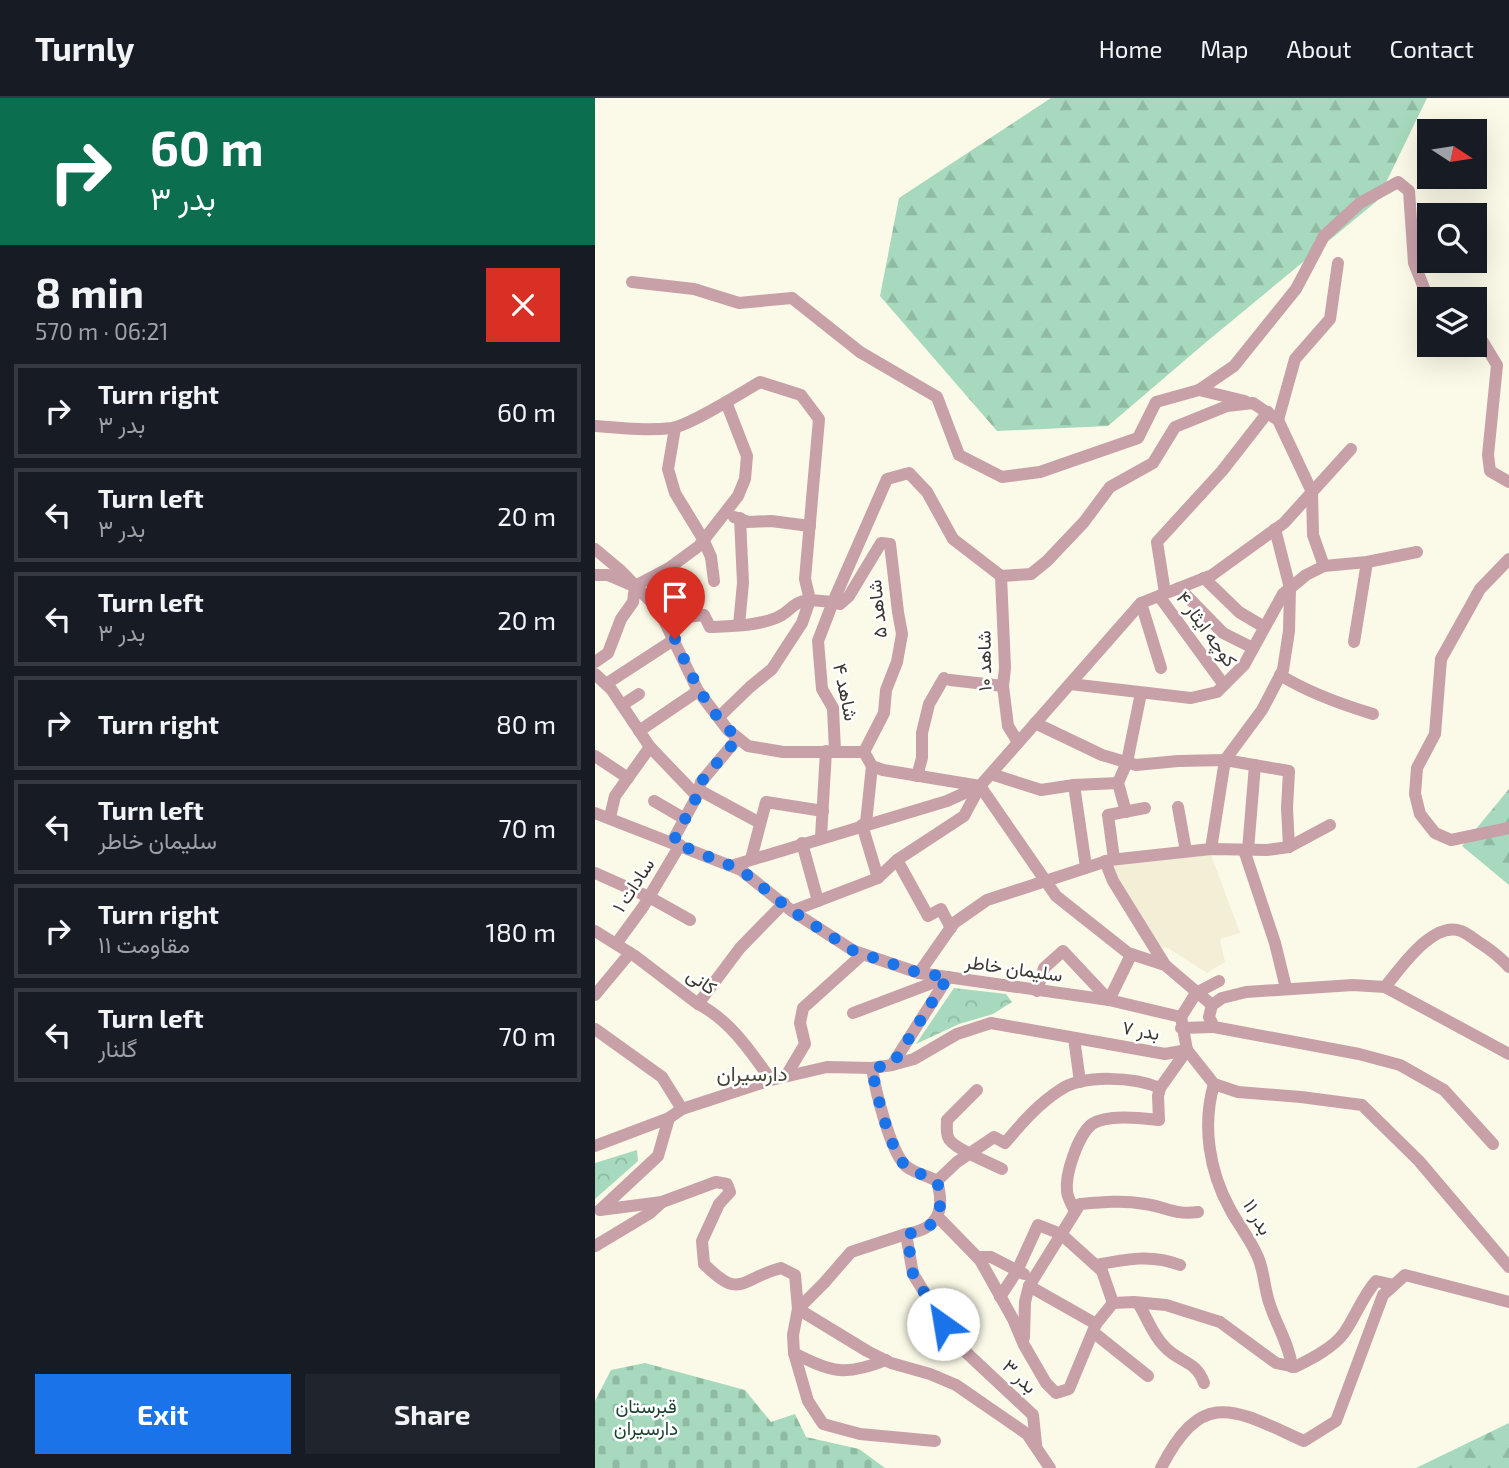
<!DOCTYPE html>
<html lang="en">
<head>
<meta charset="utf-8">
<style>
	body { margin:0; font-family:"Exo 2",Vazirmatn,sans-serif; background:#20242c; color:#f1f3f6; height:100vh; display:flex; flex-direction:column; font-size:26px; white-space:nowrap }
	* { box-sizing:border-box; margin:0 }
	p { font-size:23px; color:#9ea1a6 }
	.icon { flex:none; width:38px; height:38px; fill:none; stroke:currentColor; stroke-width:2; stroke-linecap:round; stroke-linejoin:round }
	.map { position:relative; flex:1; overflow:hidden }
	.side { display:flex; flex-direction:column; background:#171b24; width:595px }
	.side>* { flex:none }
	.banner { background:#0b6e4f; color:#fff; overflow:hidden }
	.needle { width:46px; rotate:102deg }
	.controls { position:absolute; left:822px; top:21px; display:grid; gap:14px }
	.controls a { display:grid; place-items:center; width:70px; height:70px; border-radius:0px; background:#171b24; box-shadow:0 7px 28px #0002; font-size:35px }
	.pin { position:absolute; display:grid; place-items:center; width:60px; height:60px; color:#fff; margin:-72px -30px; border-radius:50% 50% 50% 0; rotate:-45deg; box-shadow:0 0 7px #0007 }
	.pin .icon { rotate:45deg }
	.me { position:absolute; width:77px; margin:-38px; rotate:328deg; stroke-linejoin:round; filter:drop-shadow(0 0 5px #0008) }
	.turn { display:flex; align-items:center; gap:24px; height:147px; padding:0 35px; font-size:32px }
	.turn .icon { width:91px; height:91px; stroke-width:2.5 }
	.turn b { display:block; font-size:49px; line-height:60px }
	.round { display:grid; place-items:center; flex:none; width:74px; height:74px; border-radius:0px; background:#20242c }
	.head { display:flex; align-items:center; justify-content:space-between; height:119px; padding:0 35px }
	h1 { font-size:42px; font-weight:700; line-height:52px }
	.action { display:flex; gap:14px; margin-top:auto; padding:14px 35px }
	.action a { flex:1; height:80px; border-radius:0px; background:#1a73e8; color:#fff; font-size:28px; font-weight:700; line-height:80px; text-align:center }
	.action a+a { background:#20242c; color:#f1f3f6 }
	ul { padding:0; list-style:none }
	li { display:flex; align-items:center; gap:21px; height:94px; margin:0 14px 10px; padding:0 21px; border:4px solid #363941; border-radius:0px }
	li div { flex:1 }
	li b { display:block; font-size:26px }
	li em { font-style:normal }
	header { display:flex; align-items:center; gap:42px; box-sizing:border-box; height:98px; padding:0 35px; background:#171b24; border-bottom:2px solid #363941 }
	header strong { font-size:33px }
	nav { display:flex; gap:38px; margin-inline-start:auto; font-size:24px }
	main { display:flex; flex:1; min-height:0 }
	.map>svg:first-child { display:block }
	.built { fill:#f3efd6 }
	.forest { fill:url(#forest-firs) }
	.cemetery { fill:url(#cemetery-stones) }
	.park { fill:url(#park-crowns) }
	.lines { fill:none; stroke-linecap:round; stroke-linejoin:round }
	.minor { stroke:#c8a0a8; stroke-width:12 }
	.route { stroke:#1a73e8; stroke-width:12; stroke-dasharray:0 21.6 }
	.labels { text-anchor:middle; stroke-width:5; stroke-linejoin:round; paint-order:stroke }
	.street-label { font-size:19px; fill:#393831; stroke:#fff }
	.park-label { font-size:19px; fill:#1d4330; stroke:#fff }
	.neighbourhood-label { font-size:21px; fill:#474536; stroke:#fff }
</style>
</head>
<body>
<header>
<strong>Turnly</strong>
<nav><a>Home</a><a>Map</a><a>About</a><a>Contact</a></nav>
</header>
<main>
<section class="side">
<div class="banner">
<div class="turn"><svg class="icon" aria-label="right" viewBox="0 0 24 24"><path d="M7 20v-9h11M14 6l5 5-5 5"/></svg><div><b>60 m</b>بدر ۳</div></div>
</div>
<div class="head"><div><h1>8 min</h1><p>570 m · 06:21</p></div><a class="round" style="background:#d93025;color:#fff"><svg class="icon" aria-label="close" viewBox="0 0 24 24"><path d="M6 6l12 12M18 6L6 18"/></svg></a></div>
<ul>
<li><svg class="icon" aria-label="right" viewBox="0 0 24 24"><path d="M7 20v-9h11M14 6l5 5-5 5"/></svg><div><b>Turn right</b><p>بدر ۳</p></div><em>60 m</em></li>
<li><svg class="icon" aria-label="left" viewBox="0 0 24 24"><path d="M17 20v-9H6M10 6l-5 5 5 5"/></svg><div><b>Turn left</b><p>بدر ۳</p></div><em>20 m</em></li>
<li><svg class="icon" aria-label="left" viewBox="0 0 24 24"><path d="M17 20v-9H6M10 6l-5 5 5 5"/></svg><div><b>Turn left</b><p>بدر ۳</p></div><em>20 m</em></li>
<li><svg class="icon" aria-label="right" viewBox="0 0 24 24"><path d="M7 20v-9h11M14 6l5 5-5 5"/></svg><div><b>Turn right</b></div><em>80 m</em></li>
<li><svg class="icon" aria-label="left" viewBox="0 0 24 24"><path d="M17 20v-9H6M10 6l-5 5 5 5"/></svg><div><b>Turn left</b><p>سلیمان خاطر</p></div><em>70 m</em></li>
<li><svg class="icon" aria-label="right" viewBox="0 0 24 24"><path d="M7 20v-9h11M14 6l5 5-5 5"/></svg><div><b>Turn right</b><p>مقاومت ۱۱</p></div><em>180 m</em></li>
<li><svg class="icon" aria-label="left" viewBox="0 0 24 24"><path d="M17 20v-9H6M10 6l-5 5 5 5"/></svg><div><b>Turn left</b><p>گلنار</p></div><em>70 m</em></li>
</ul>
<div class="action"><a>Exit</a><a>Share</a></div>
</section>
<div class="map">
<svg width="914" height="1370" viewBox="0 0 914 1370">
	<defs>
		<pattern id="forest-firs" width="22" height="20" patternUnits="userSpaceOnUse" patternTransform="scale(1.75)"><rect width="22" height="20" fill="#a6d9bd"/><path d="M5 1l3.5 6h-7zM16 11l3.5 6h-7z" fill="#90bba3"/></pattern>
		<pattern id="cemetery-stones" width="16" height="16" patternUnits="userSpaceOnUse" patternTransform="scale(1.75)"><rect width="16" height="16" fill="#a6d9bd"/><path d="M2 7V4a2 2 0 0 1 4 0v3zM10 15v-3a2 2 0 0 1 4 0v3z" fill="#90bba3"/></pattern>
		<pattern id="park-crowns" width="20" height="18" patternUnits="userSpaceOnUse" patternTransform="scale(1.75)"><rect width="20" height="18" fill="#a6d9bd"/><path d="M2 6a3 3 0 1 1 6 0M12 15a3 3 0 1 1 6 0" fill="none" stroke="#90bba3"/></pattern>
	</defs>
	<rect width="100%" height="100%" fill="#fbf9e7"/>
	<path class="built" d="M616,757L645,835L625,841L630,864L612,875L573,850L562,848L516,768Z"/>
	<g class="forest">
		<path d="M456,0H832L782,103L610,245L513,328L402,333L285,198L304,100Z"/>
		<path d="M914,691V787L867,748Z"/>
		<path d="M914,1325V1370H821Z"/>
	</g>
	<path class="cemetery" d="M50,1265L150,1292L176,1324L200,1316L211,1339L264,1351L290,1370H0V1303L16,1272Z"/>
	<g class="park">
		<path d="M359,890L411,896L417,904L398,916L364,926L321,946Z"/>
		<path d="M42,1052L43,1063L0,1101V1065Z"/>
	</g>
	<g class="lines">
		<g class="minor">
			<path d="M37,184L99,191L144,205L197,200L265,254L342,299L364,357L407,379L445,374L543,340L561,304L604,292L650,303"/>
			<path d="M880,240L888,244L902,267L893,357L895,373L914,384"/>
			<path d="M604,292L639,268L701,191L729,138L765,105L803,84L814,93L819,165L835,205"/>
			<path d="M683,322L700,261L735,221L743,165"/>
			<path d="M0,328C25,330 52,333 77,330C96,327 146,295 165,284L206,297L224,321L210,481L215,502L238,504L292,381L314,375L332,394L358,441L406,478L436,476L452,463L489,424L515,389L558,365L580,329L632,308L658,305L683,322L717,394L718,437L729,468"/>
			<path d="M80,330L73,371L80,395L108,441L116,459L119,483"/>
			<path d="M139,419L153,424L176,423L215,428"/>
			<path d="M0,451L25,472L64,512L103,593L133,632L153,648L188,654H269L277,668L288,672L385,688L461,798L533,855L570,867L617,907"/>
			<path d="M914,461L885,491L846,561L840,636L822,670L820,696L825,716L840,735L856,742L914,730"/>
			<path d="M0,477H13L34,486"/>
			<path d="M406,478L410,570L408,588L413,628L423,644"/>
			<path d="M609,480L644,514L669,529"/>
			<path d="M40,488L74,470L104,448L143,398L150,381L152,358L131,304"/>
			<path d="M584,490L628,535L658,550"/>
			<path d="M570,495L562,444L627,373L673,314"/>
			<path d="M564,498L629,587"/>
			<path d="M546,505L566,570"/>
			<path d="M144,527L148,485L145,420"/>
			<path d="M77,536L92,519L109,517L115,529C137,528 161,528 181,520C197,514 195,504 215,502L207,525L177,571L155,589L124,619"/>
			<path d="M759,544L772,464"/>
			<path d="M0,564L13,555L26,521L38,504L40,488"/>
			<path d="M0,576L16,591L55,649L102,698"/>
			<path d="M685,577C714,595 745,606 778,616"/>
			<path d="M355,582L408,588"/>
			<path d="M11,586L80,541"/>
			<path d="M475,586L596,600L622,594L649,567L688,496L711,477L729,468L772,464L822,454"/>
			<path d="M27,607L44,596"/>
			<path d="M440,625L507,657L541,667L583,663L630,662L694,673L692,710L694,749"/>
			<path d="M44,633L103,593"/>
			<path d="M240,653L238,610L227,591L223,543L238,504L245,506L254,498L286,445L295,446L303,514L307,536L302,564L291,592L289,615L269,654"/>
			<path d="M0,658L33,680"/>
			<path d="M396,676L446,692L479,687L523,685"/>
			<path d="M322,678L327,660V635L334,606L349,580"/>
			<path d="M479,687L491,769"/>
			<path d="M104,692L165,725"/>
			<path d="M59,703L90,721"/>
			<path d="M583,709L591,753"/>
			<path d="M531,714L523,685L532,664L546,595"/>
			<path d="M0,715L146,772L197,813L259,853L324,875L514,902L586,919L592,952L565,990C540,979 488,976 465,992C443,1006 426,1026 410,1045L399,1039L362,1064L342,1083"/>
			<path d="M15,719L20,698L55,649"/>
			<path d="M271,725L277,668"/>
			<path d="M267,727L283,780"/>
			<path d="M226,739L231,653"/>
			<path d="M77,744L102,698L106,684L143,640"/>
			<path d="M207,745L223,803"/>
			<path d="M616,751L630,662L667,612L688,572L694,533L695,490L680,431"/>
			<path d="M649,752L680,845L691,890"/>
			<path d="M653,752L660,667"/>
			<path d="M156,761L171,704L228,713"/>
			<path d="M519,761L513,717L550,710"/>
			<path d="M302,762L333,818L346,811L356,830"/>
			<path d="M510,763L518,783L570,867"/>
			<path d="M136,768L352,703L385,688L546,505L617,477L689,425L756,351"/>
			<path d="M0,775L54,799L95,822"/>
			<path d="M197,813L283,780L302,762L369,718L385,688"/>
			<path d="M0,833L40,858L103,906C135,922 156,954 176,982"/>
			<path d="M21,846L48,809L85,747"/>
			<path d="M324,875L359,825L392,802L515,762L616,751L672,752L694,749L735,727"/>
			<path d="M790,889C805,871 838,822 866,833C872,835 879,841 885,845C896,852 905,859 914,869"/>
			<path d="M442,893L449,870L468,853L514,902L536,857"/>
			<path d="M0,897L35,855"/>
			<path d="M103,906L145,850L189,805"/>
			<path d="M258,915L353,879"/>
			<path d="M586,919L601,895L624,883"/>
			<path d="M586,930L619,929"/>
			<path d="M0,931L67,979L87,1011"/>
			<path d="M479,940L485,984"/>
			<path d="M297,967L353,879"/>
			<path d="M277,970C280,991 296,1057 312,1069C320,1075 333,1078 342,1083C350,1112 344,1131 311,1136L318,1176L360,1244L438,1317L441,1346"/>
			<path d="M191,978L210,946L205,925L208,910L268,856"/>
			<path d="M619,986C607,1027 614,1073 635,1111C643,1126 655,1141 662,1157C669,1171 669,1189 674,1204C681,1227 694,1245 697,1269"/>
			<path d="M382,992L352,1022C352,1027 351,1034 353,1039C356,1050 396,1065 407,1071"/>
			<path d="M898,1046L849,992L805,967L764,956L619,929L614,919L617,907L627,900L651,894L758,887L790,889L914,956"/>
			<path d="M0,1048L74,1020L87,1011L176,982L232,969L277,970L297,967L319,961L362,936L396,925L570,956L592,952L619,986L643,994L706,999L767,1007L824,1063L914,1169"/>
			<path d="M5,1112L67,1104L121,1084L132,1086L135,1094L124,1106L107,1143L109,1166C146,1203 144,1181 186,1170L200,1177L203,1211L272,1253L296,1265L335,1276L361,1287L432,1336L455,1370"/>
			<path d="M5,1112L63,1058L74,1020"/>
			<path d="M480,1113C477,1107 472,1099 472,1093C470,1076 483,1037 497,1026C513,1016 545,1020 564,1022L563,998L565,990"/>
			<path d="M343,1119L385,1162L418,1221L429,1247L451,1285L461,1295L474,1291L501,1226L518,1205L539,1204L571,1207L625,1224L681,1265L700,1269C716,1261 738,1250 749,1235C761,1218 767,1199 781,1183L799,1187"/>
			<path d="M0,1148L55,1115L67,1104"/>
			<path d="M382,1159H396L429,1176"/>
			<path d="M501,1167C530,1161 557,1156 585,1167"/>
			<path d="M434,1188L501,1226"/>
			<path d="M405,1199L422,1173L443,1127L466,1136L507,1173L518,1205"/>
			<path d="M543,1205C552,1219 557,1236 569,1248C584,1265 601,1262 609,1285"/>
			<path d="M498,1234L553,1278"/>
			<path d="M429,1239L430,1204L434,1188L485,1106C507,1104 528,1102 550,1106C573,1109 577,1117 603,1114"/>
			<path d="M199,1255L213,1303L228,1326L265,1336L340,1343"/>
			<path d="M291,1262C251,1278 237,1275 199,1255L198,1237L203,1211L229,1185L256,1154L311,1136"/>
			<path d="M566,1370C608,1288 640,1312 709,1343L741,1323L788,1197L810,1177L914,1204"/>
		</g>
	</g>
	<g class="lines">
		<path class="route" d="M80,541C96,577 112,614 143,640L106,684L102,698L78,744L146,772L197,813L259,853L324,875L353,879L297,967L277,970C280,991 296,1057 312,1069C320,1075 333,1078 342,1083C350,1112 344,1131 312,1136L318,1176L348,1226"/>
	</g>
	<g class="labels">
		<g class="street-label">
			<text transform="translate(282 511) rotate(-96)" y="7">شاهد ۵</text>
			<text transform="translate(612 531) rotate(54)" y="7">کوچه ایثار ۴</text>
			<text transform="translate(389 563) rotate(-91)" y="7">شاهد ۱۰</text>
			<text transform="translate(251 594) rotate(78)" y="7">شاهد ۴</text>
			<text transform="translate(38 787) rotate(-57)" y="7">سادات ۱</text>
			<text transform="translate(419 870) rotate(8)" y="7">سلیمان خاطر</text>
			<text transform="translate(107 883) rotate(35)" y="7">کانی</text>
			<text transform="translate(546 932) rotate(10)" y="7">بدر ۷</text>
			<text transform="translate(663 1119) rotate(60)" y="7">بدر ۱۱</text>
			<text transform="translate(425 1278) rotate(44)" y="7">بدر ۳</text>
		</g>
		<g class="park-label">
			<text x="51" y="1315">قبرستان<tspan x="51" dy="22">دارسیران</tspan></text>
		</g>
		<g class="neighbourhood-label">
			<text x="157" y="983">دارسیران</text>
		</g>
	</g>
</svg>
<div class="controls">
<a><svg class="needle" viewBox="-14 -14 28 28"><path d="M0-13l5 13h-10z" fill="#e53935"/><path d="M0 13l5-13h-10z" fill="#9ea1a6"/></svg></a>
<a><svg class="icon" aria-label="search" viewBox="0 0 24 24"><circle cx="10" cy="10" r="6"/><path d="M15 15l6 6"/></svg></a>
<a><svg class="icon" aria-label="layers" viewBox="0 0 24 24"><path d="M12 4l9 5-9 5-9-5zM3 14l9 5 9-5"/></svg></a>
</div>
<div class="pin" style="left:80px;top:541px;background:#d93025"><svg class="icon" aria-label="arrive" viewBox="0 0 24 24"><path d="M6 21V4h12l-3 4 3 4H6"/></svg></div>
<svg class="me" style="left:348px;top:1226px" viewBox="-20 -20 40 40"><circle r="19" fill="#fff"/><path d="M0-13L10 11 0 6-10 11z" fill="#1a73e8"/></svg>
</div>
</main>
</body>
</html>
